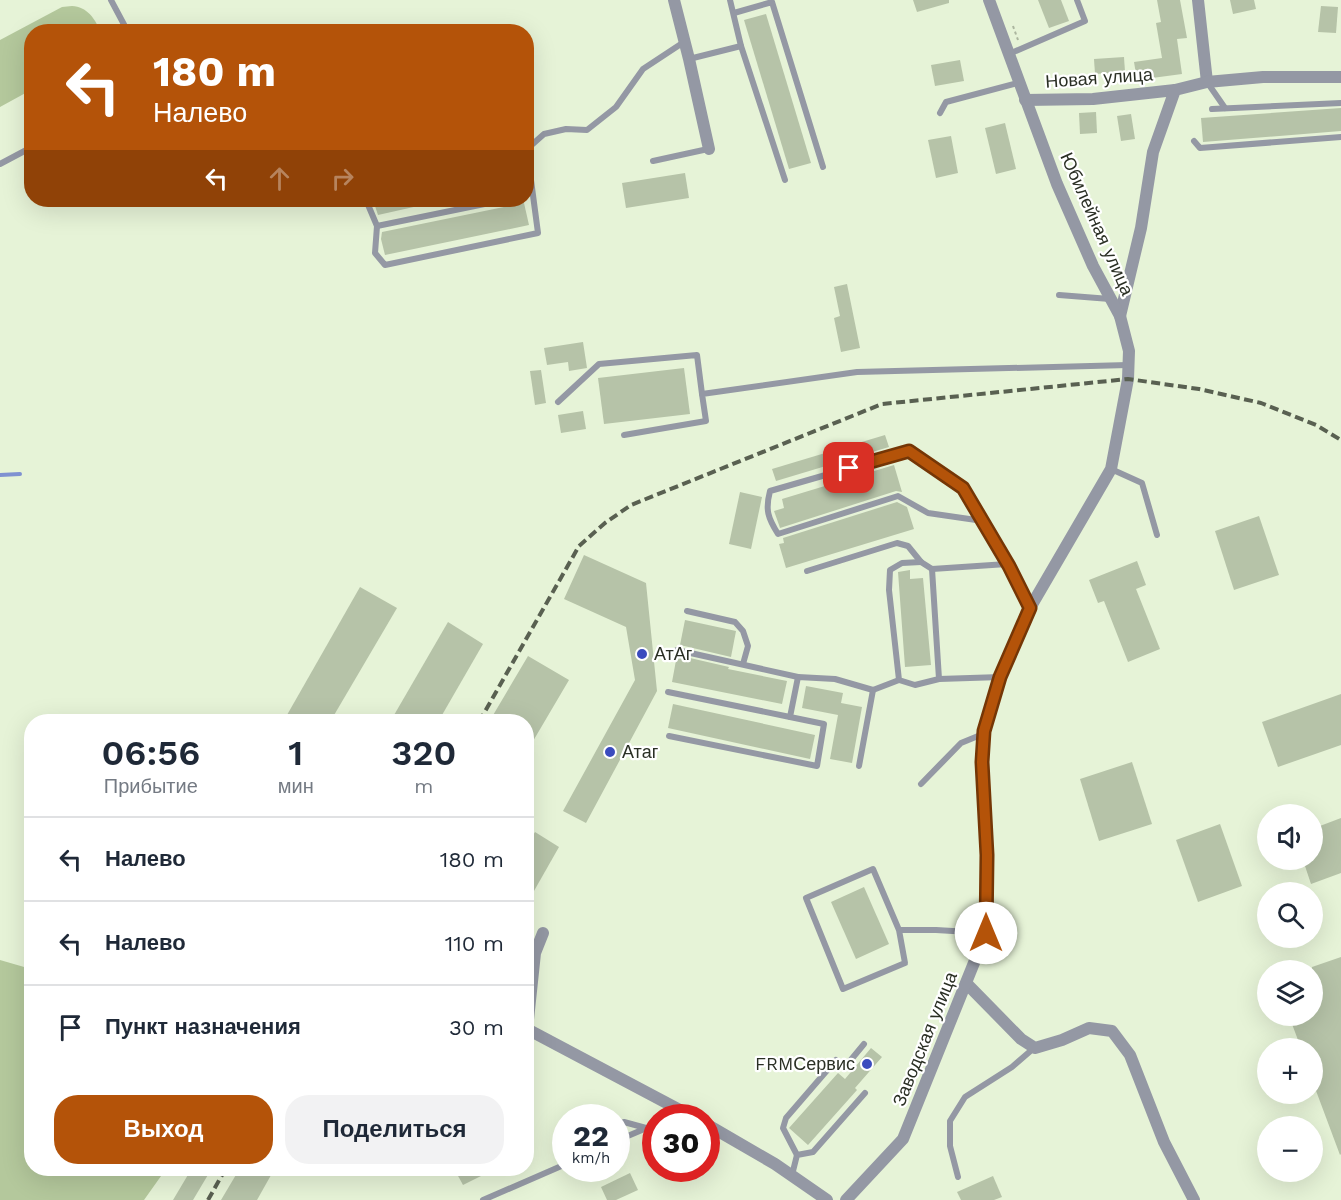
<!DOCTYPE html>
<html lang="ru">
<head>
<meta charset="utf-8">
<style>
	body { margin:0; font-family:"Work Sans",sans-serif; background:#f2f2f3; color:#1f2937; height:100vh; display:flex; flex-direction:column; font-size:22px; white-space:nowrap }
	* { box-sizing:border-box; margin:0 }
	p { font-size:20px; color:#747a83 }
	.icon { flex:none; width:33px; height:33px; fill:none; stroke:currentColor; stroke-width:2; stroke-linecap:round; stroke-linejoin:round }
	.map { position:relative; flex:1; overflow:hidden }
	.details { position:absolute; left:24px; top:714px; width:510px; height:462px; display:flex; flex-direction:column; background:#fff; border-radius:24px; box-shadow:0 6px 24px #0002 }
	.details>* { flex:none }
	.banner { position:absolute; left:24px; top:24px; width:510px; height:183px; border-radius:24px; box-shadow:0 6px 24px #0002; background:#b45309; color:#fff; overflow:hidden }
	.buttons { position:absolute; left:1257px; top:804px; display:grid; gap:12px }
	.buttons a { display:grid; place-items:center; width:66px; height:66px; border-radius:50%; background:#fff; box-shadow:0 6px 24px #0002; font-size:30px }
	.speed { position:absolute; left:552px; top:1104px; display:flex; gap:12px; font-size:30px; font-weight:700; text-align:center }
	.speed>* { display:grid; place-content:center; width:78px; height:78px; border-radius:50%; background:#fff; box-shadow:0 6px 24px #0002; line-height:1 }
	.speed small { font-size:15px; font-weight:400 }
	.speed .limit { border:9px solid #d22; background:#fff; color:#111 }
	.pin { position:absolute; display:grid; place-items:center; width:51px; height:51px; color:#fff; margin:-26px; border-radius:12px; box-shadow:0 3px 9px #0006 }
	.me { position:absolute; width:66px; margin:-33px; rotate:0deg; stroke-linejoin:round; filter:drop-shadow(0 0 4px #0008) }
	.turn { display:flex; align-items:center; gap:21px; height:126px; padding:0 30px; font-size:27px }
	.turn .icon { width:78px; height:78px; stroke-width:2.5 }
	.turn b { display:block; font-size:42px; line-height:51px }
	.lanes { display:flex; align-items:center; height:57px; padding:0 30px; background:#0003; justify-content:center; gap:30px; direction:ltr }
	.lanes .off { opacity:.35 }
	.eta { display:flex; justify-content:space-evenly; align-items:center; height:102px; text-align:center }
	.eta b { font-size:36px; font-weight:600; line-height:42px }
	.button { display:flex; gap:12px; margin-top:auto; padding:12px 30px }
	.button a { flex:1; height:69px; border-radius:24px; background:#b45309; color:#fff; font-size:24px; font-weight:600; line-height:69px; text-align:center }
	.button a+a { background:#f2f2f3; color:#1f2937 }
	ul { padding:0; list-style:none }
	li { display:flex; align-items:center; gap:18px; height:84px; padding:0 30px; border-top:2px solid #e0e1e3 }
	li div { flex:1 }
	li b { display:block; font-size:22px }
	li em { font-style:normal }
	.map>svg:first-child { display:block }
	.green { fill:#b4c89c }
	.lines { fill:none; stroke-linecap:round; stroke-linejoin:round }
	.stream { stroke:#7f91d1; stroke-width:4 }
	.building { fill:#b6c3a8 }
	.path { stroke:#acb69f; stroke-width:2; stroke-dasharray:3 3; stroke-linecap:butt }
	.service { stroke:#9498a4; stroke-width:6 }
	.minor { stroke:#9498a4; stroke-width:12 }
	.rail { stroke:#596051; stroke-width:4; stroke-dasharray:9 4.5; stroke-linecap:butt }
	.route-casing { stroke:#753606; stroke-width:15 }
	.route { stroke:#b45309; stroke-width:10 }
	.poi-dot { fill:#3b4bbe; stroke:#fff; stroke-width:2 }
	.labels { text-anchor:middle; stroke-width:4.5; stroke-linejoin:round; paint-order:stroke }
	.street-label { font-size:18px; fill:#2a2f24; stroke:#fff }
	.poi-label { font-size:18px; fill:#2a2f24; stroke:#fff; text-anchor:start }
</style>
</head>
<body>
<div class="map">
<svg width="1341" height="1200" viewBox="0 0 1341 1200">
	<rect width="100%" height="100%" fill="#e6f3d7"/>
	<g class="green">
		<path d="M72,6C87,7 95,18 100,31L32,32L31,90L0,107V40L62,7Z"/>
		<path d="M0,960L31,969L32,1168L166,1169L144,1200H0Z"/>
	</g>
	<g class="lines">
		<path class="stream" d="M0,475L20,474"/>
	</g>
	<g class="building">
		<path d="M913,0H949V3L917,12Z"/>
		<path d="M1038,0H1061L1069,21L1049,28Z"/>
		<path d="M1157,0H1180L1187,38L1177,39L1182,74L1137,80L1134,62L1162,58L1156,23L1161,22Z"/>
		<path d="M1230,0H1254L1256,9L1233,14Z"/>
		<path d="M1321,6L1338,7L1336,33L1318,32Z"/>
		<path d="M766,14L811,163L789,169L744,20Z"/>
		<path d="M1124,57L1125,72L1095,74L1094,59Z"/>
		<path d="M960,60L964,81L935,86L931,65Z"/>
		<path d="M1341,108V131L1203,142L1201,118Z"/>
		<path d="M1096,112L1097,133L1080,134L1079,113Z"/>
		<path d="M1131,114L1135,139L1121,141L1117,116Z"/>
		<path d="M1005,123L1016,169L996,174L985,128Z"/>
		<path d="M951,136L958,173L936,178L928,140Z"/>
		<path d="M685,173L689,198L626,208L622,183Z"/>
		<path d="M373,200H427V204L378,215Z"/>
		<path d="M524,203L529,225L385,255L381,239L382,232Z"/>
		<path d="M847,284L860,348L841,352L834,318L840,316L834,287Z"/>
		<path d="M583,342L587,368L569,371L568,362L547,365L544,348Z"/>
		<path d="M684,368L690,414L604,424L598,378Z"/>
		<path d="M541,370L546,403L535,405L530,371Z"/>
		<path d="M583,411L586,429L561,433L558,415Z"/>
		<path d="M885,435L889,447L776,481L772,469Z"/>
		<path d="M894,465L902,492L896,491L780,528L779,525L774,511L784,508L782,499Z"/>
		<path d="M740,492L762,497L751,549L729,544Z"/>
		<path d="M897,502L907,507L914,529L786,568L779,544L784,543L783,538Z"/>
		<path d="M1259,516L1279,575L1234,590L1215,531Z"/>
		<path d="M584,555L646,583L657,691L586,823L563,811L635,680L626,627L564,599Z"/>
		<path d="M1137,561L1146,585L1136,589L1160,649L1128,662L1104,601L1098,603L1089,580Z"/>
		<path d="M910,570V579L923,578L931,665L905,667L898,572Z"/>
		<path d="M360,587L397,608L330,722H283Z"/>
		<path d="M685,620L736,631L731,657L680,645Z"/>
		<path d="M448,622L483,644L438,722H390Z"/>
		<path d="M677,655L729,667L728,669L787,681L782,704L672,682Z"/>
		<path d="M528,656L569,680L526,753V722H489Z"/>
		<path d="M806,686L843,693L841,703L862,707L852,763L830,759L838,715L802,708Z"/>
		<path d="M1341,694V745L1278,767L1262,722Z"/>
		<path d="M673,704L815,735L810,759L668,728Z"/>
		<path d="M1132,762L1152,824L1099,841L1080,779Z"/>
		<path d="M1341,818V873L1311,884L1303,860H1312V829Z"/>
		<path d="M1220,824L1242,886L1198,902L1176,840Z"/>
		<path d="M535,832L559,847L526,905V847Z"/>
		<path d="M864,887L889,944L856,959L831,902Z"/>
		<path d="M1341,957V1154L1340,1155L1312,1080V1048H1301L1289,1016H1312V967Z"/>
		<path d="M871,1048L882,1057L855,1088L857,1090L808,1145L789,1128L838,1073L845,1079Z"/>
		<path d="M192,1168H212L193,1200H173Z"/>
		<path d="M240,1168H275L257,1200H221Z"/>
		<path d="M468,1168H477L481,1176L463,1185L457,1174Z"/>
		<path d="M630,1173L638,1190L616,1200H607L601,1187Z"/>
		<path d="M993,1176L1002,1197L994,1200H961L957,1192Z"/>
	</g>
	<g class="lines">
		<path class="path" d="M1013,26L1018,40"/>
		<g class="service">
			<path d="M111,0L128,32"/>
			<path d="M730,0L741,46L785,180"/>
			<path d="M734,13L772,2L823,167"/>
			<path d="M1009,54L1085,21L1077,0"/>
			<path d="M689,59L741,46"/>
			<path d="M1207,82L1225,108"/>
			<path d="M1212,109L1341,103"/>
			<path d="M940,113L946,102L1018,83"/>
			<path d="M1194,141L1200,148L1341,137"/>
			<path d="M526,150L544,134L566,129L587,130L616,107L643,69L684,42"/>
			<path d="M653,161L708,149"/>
			<path d="M0,164L32,147"/>
			<path d="M366,200L377,226L375,253L385,265L538,233L527,150"/>
			<path d="M377,226L504,200"/>
			<path d="M1059,295L1110,299"/>
			<path d="M558,402L599,364L697,355L702,394"/>
			<path d="M624,435L706,421L702,394L857,372L1128,365"/>
			<path d="M1111,469L1142,483L1157,535"/>
			<path d="M983,521L928,513L898,496L778,534C768,518 765,510 770,491L909,451L963,488L1009,566L1030,607"/>
			<path d="M921,562L902,563L890,570L889,590L899,680L915,685L939,679L932,569"/>
			<path d="M807,571L897,543L908,546L921,562L932,569L1007,564"/>
			<path d="M687,611L735,622L743,631L748,646L743,664"/>
			<path d="M677,650L798,677"/>
			<path d="M939,679L1001,677"/>
			<path d="M668,692L790,717"/>
			<path d="M669,736L817,766L824,724L790,717L798,677L835,679L873,690L899,680"/>
			<path d="M859,766L873,690"/>
			<path d="M921,784L961,743L983,734"/>
			<path d="M899,930L905,963L843,989L806,898L873,869L899,930H936L986,933"/>
			<path d="M667,1118L679,1109"/>
			<path d="M624,1122L646,1128"/>
			<path d="M616,1141L656,1124"/>
			<path d="M797,1155L783,1128L786,1118L836,1060L845,1067L864,1044"/>
			<path d="M792,1175L797,1155L813,1152L865,1093"/>
			<path d="M958,1177L950,1146V1121L965,1097L1012,1067L1034,1048"/>
			<path d="M483,1200L566,1164"/>
		</g>
		<g class="minor">
			<path d="M674,0L689,59L709,149"/>
			<path d="M1198,0L1207,82"/>
			<path d="M1025,100L1093,99L1175,90"/>
			<path d="M1120,316L1141,228L1153,152L1175,90L1207,82L1263,77H1341"/>
			<path d="M543,933L535,953L527,1029L695,1118"/>
			<path d="M967,984L1021,1039L1035,1048L1062,1040L1089,1028L1112,1031L1130,1055L1164,1142L1194,1200"/>
			<path d="M706,1124L775,1164L827,1200"/>
			<path d="M846,1200L903,1139L986,933L987,855L982,762L984,731L1001,677L1030,608L1111,469L1128,379L1129,351L1120,316L1093,266L1057,184L989,0"/>
		</g>
		<g class="rail">
			<path d="M479,722L579,546L605,523L631,505L882,404L1128,379L1199,389L1261,403L1316,425L1341,440"/>
			<path d="M208,1200L226,1168"/>
		</g>
	</g>
	<g class="lines">
		<defs>
			<path id="route" d="M849,468L909,451L963,488L1009,566L1030,608L1000,677L984,731L982,762L987,855L986,933"/>
		</defs>
		<use href="#route" class="route-casing"/>
		<use href="#route" class="route"/>
	</g>
	<g class="poi-dot">
		<circle cx="642" cy="654" r="6"/>
		<circle cx="610" cy="752" r="6"/>
		<circle cx="867" cy="1064" r="6"/>
	</g>
	<g class="labels">
		<g class="street-label">
			<text transform="translate(1099 78) rotate(-4)" y="6">Новая улица</text>
			<text transform="translate(1097 224) rotate(66)" y="6">Юбилейная улица</text>
			<text transform="translate(925 1039) rotate(-68)" y="6">Заводская улица</text>
		</g>
		<g class="poi-label">
			<text x="654" y="660">АтАг</text>
			<text x="622" y="758">Атаг</text>
			<text x="855" y="1070" text-anchor="end">FRMСервис</text>
		</g>
	</g>
</svg>
<div class="buttons">
<a><svg class="icon" aria-label="sound" viewBox="0 0 24 24"><path d="M4 9h4l5-4v14l-5-4H4zM17 9q2 3 0 6"/></svg></a>
<a><svg class="icon" aria-label="search" viewBox="0 0 24 24"><circle cx="10" cy="10" r="6"/><path d="M15 15l6 6"/></svg></a>
<a><svg class="icon" aria-label="layers" viewBox="0 0 24 24"><path d="M12 4l9 5-9 5-9-5zM3 14l9 5 9-5"/></svg></a>
<a>+</a>
<a>−</a>
</div>
<div class="speed"><div>22<small>km/h</small></div><div class="limit">30</div></div>
<div class="pin" style="left:849px;top:468px;background:#d93025"><svg class="icon" aria-label="arrive" viewBox="0 0 24 24"><path d="M6 21V4h12l-3 4 3 4H6"/></svg></div>
<svg class="me" style="left:986px;top:933px" viewBox="-20 -20 40 40"><circle r="19" fill="#fff"/><path d="M0-13L10 11 0 6-10 11z" fill="#b45309"/></svg>
<div class="banner">
<div class="turn"><svg class="icon" aria-label="left" viewBox="0 0 24 24"><path d="M17 20v-9H6M10 6l-5 5 5 5"/></svg><div><b>180 m</b>Налево</div></div>
<div class="lanes"><svg class="icon" aria-label="left" viewBox="0 0 24 24"><path d="M17 20v-9H6M10 6l-5 5 5 5"/></svg><svg class="icon off" aria-label="ahead" viewBox="0 0 24 24"><path d="M12 20V5M6 11l6-6 6 6"/></svg><svg class="icon off" aria-label="right" viewBox="0 0 24 24"><path d="M7 20v-9h11M14 6l5 5-5 5"/></svg></div>
</div>
<section class="details">
<div class="eta">
<div><b>06:56</b><p>Прибытие</p></div>
<div><b>1</b><p>мин</p></div>
<div><b>320</b><p>m</p></div>
</div>
<ul>
<li><svg class="icon" aria-label="left" viewBox="0 0 24 24"><path d="M17 20v-9H6M10 6l-5 5 5 5"/></svg><div><b>Налево</b></div><em>180 m</em></li>
<li><svg class="icon" aria-label="left" viewBox="0 0 24 24"><path d="M17 20v-9H6M10 6l-5 5 5 5"/></svg><div><b>Налево</b></div><em>110 m</em></li>
<li><svg class="icon" aria-label="arrive" viewBox="0 0 24 24"><path d="M6 21V4h12l-3 4 3 4H6"/></svg><div><b>Пункт назначения</b></div><em>30 m</em></li>
</ul>
<div class="button"><a>Выход</a><a>Поделиться</a></div>
</section>
</div>
</body>
</html>
